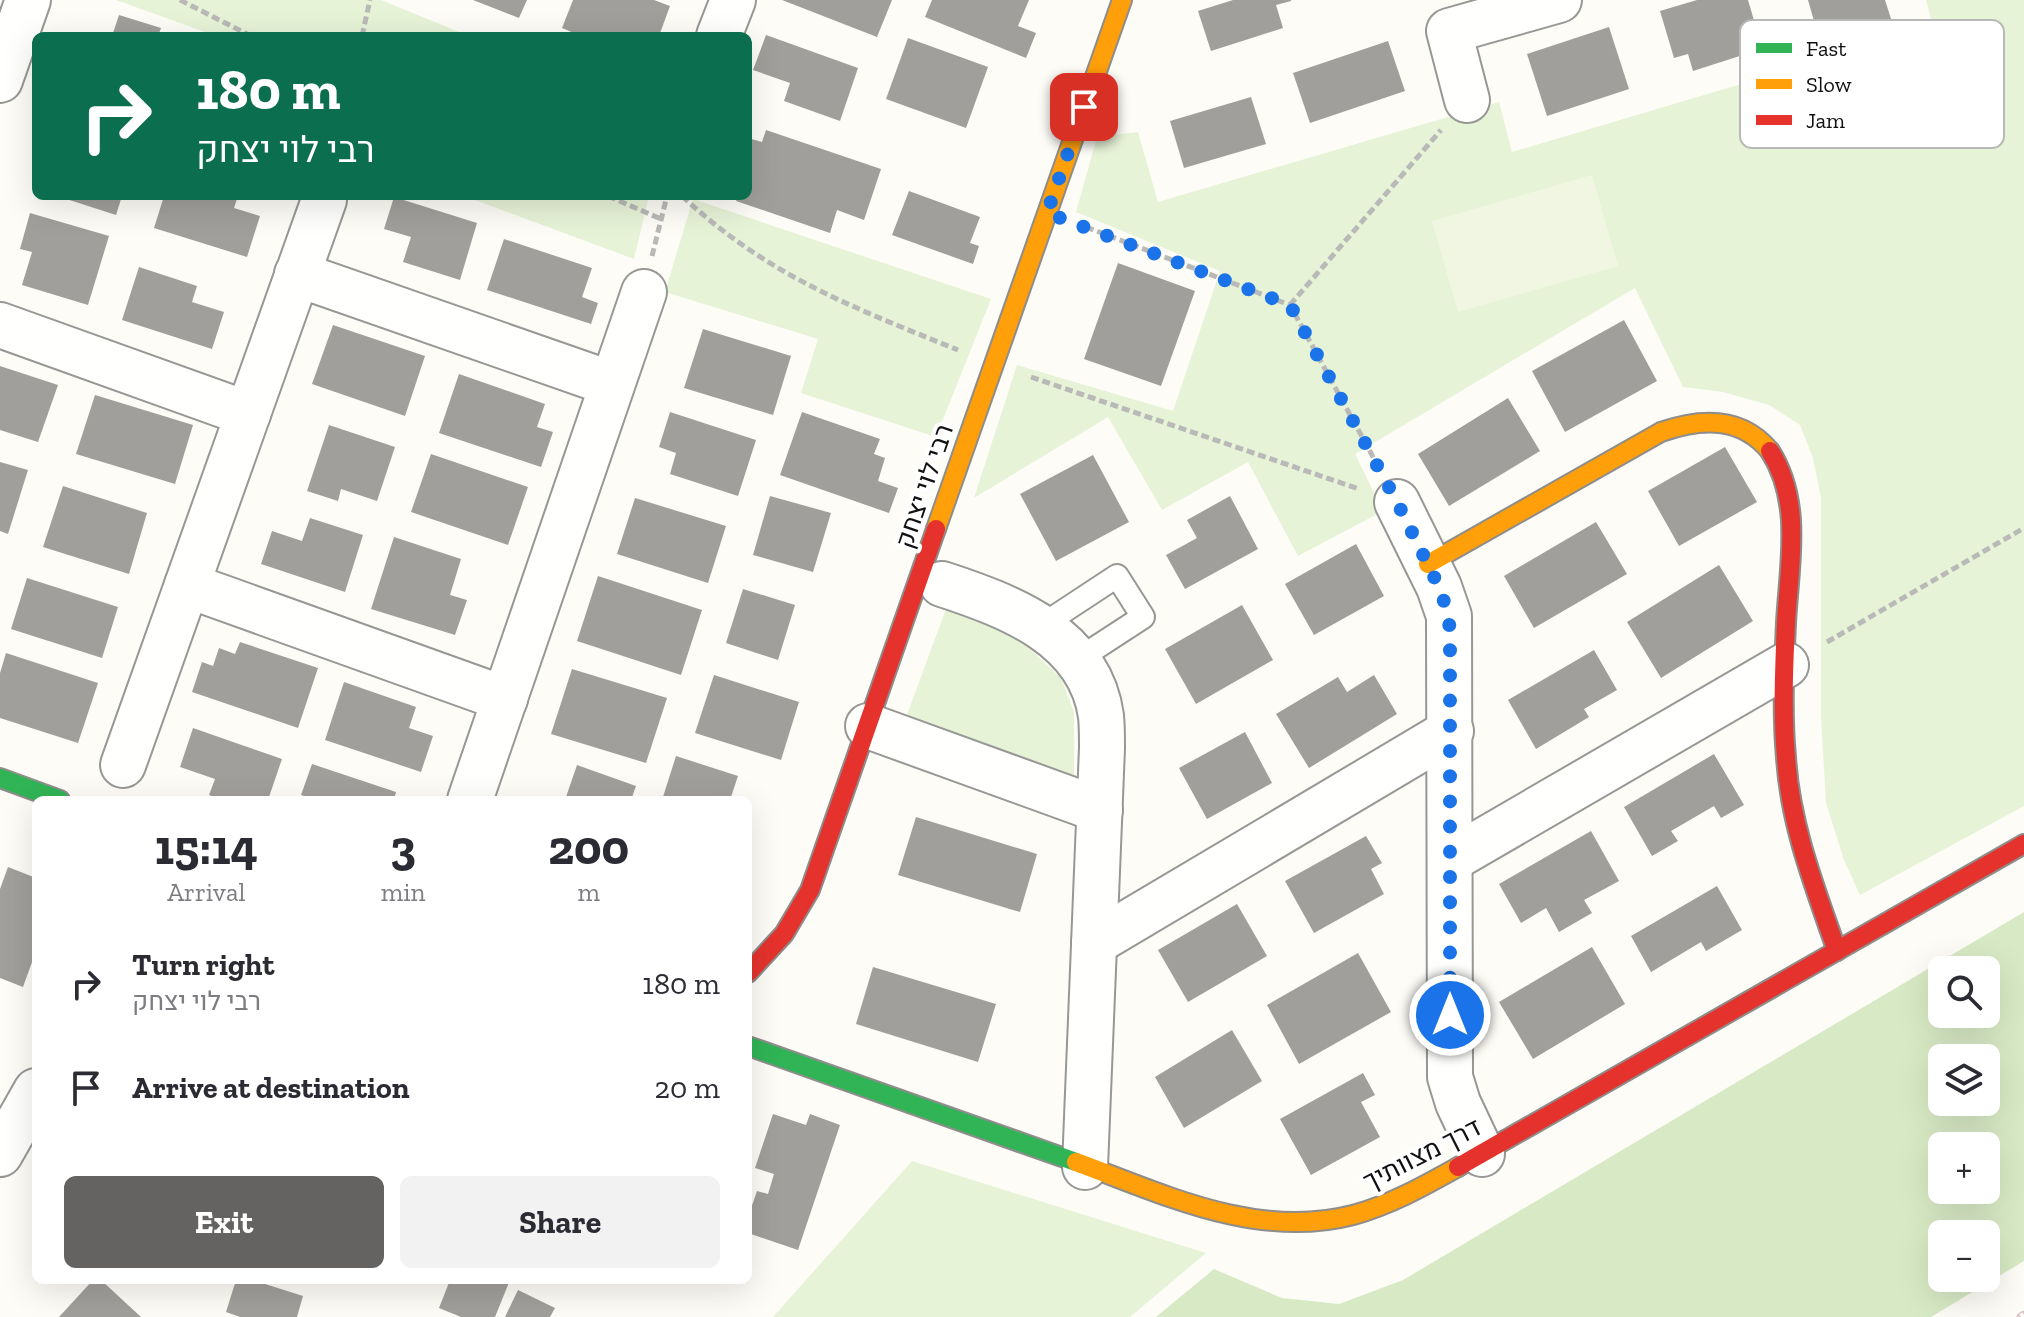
<!DOCTYPE html>
<html lang="en">
<head>
<meta charset="utf-8">
<style>
	body { margin:0; font-family:"Zilla Slab",Heebo,serif; background:#f2f2f3; color:#2b2b33; height:100vh; display:flex; flex-direction:column; font-size:30px; white-space:nowrap }
	* { box-sizing:border-box; margin:0 }
	p { font-size:26px; color:#7c7c81 }
	.icon { flex:none; width:44px; height:44px; fill:none; stroke:currentColor; stroke-width:2; stroke-linecap:round; stroke-linejoin:round }
	.map { position:relative; flex:1; overflow:hidden }
	.sheet { position:absolute; left:32px; top:796px; width:720px; height:488px; display:flex; flex-direction:column; background:#fff; border-radius:12px; box-shadow:0 8px 32px #0002 }
	.sheet>* { flex:none }
	.banner { position:absolute; left:32px; top:32px; width:720px; height:168px; border-radius:12px; box-shadow:0 8px 32px #0002; background:#0b6e4f; color:#fff; overflow:hidden }
	.tools { position:absolute; left:1928px; top:956px; display:grid; gap:16px }
	.tools a { display:grid; place-items:center; width:72px; height:72px; border-radius:12px; background:#fff; box-shadow:0 8px 32px #0002; font-size:40px }
	.pin { position:absolute; display:grid; place-items:center; width:68px; height:68px; color:#fff; margin:-34px; border-radius:16px; box-shadow:0 4px 12px #0006 }
	.me { position:absolute; width:88px; margin:-44px; rotate:0deg; stroke-linejoin:round; filter:drop-shadow(0 0 6px #0008) }
	.turn { display:flex; align-items:center; gap:28px; height:168px; padding:0 32px; font-size:36px }
	.turn .icon { width:104px; height:104px; stroke-width:2.5 }
	.turn b { display:block; font-size:56px; line-height:68px }
	.eta { display:flex; justify-content:space-evenly; align-items:center; height:136px; text-align:center }
	.eta b { font-size:48px; font-weight:800; line-height:56px }
	.primary-button { display:flex; gap:16px; margin-top:auto; padding:16px 32px }
	.primary-button a { flex:1; height:92px; border-radius:12px; background:#646362; color:#fff; font-size:32px; font-weight:800; line-height:92px; text-align:center }
	.primary-button a+a { background:#f2f2f3; color:#2b2b33 }
	ul { padding:0; list-style:none }
	li { display:flex; align-items:center; gap:24px; height:104px; padding:0 32px }
	li div { flex:1 }
	li b { display:block; font-size:30px }
	li em { font-style:normal }
	.map>svg:first-child { display:block }
	.green { fill:#e7f3d7 }
	.forest { fill:#d8eac5; fill-rule:evenodd }
	.pitch { fill:#f0f6e1 }
	.building { fill:#a19f9c }
	.lines { fill:none; stroke-linecap:round; stroke-linejoin:round }
	.lane-casing { stroke:#979795; stroke-width:26 }
	.street-casing { stroke:#979795; stroke-width:48 }
	.fast-casing { stroke:#8e8d8b; stroke-width:22 }
	.slow-casing { stroke:#8e8d8b; stroke-width:22 }
	.jam-casing { stroke:#8e8d8b; stroke-width:22 }
	.path { stroke:#b9b9b8; stroke-width:5; stroke-dasharray:8 4; stroke-linecap:butt }
	.lane { stroke:#fffffe; stroke-width:22 }
	.street { stroke:#fffffe; stroke-width:44 }
	.fast { stroke:#30b455; stroke-width:18 }
	.slow { stroke:#ff9f0a; stroke-width:18 }
	.jam { stroke:#e5322d; stroke-width:18 }
	.rail-casing { stroke:#d9c6c7; stroke-width:9 }
	.rail { stroke:#fff; stroke-width:6; stroke-dasharray:18; stroke-linecap:butt }
	.route { stroke:#1a73e8; stroke-width:14; stroke-dasharray:0 25.2 }
	.labels { text-anchor:middle; stroke-width:8; stroke-linejoin:round; paint-order:stroke }
	.street-label { font-size:26px; fill:#111; stroke:#fff }
	.key { fill:#fff; stroke:#b8b8b8; stroke-width:2 }
	.key-label { font-size:22px; fill:#111 }
</style>
</head>
<body>
<div class="map">
<svg width="2024" height="1317" viewBox="0 0 2024 1317">
	<rect width="100%" height="100%" fill="#fdfcf7"/>
	<g class="green">
		<path d="M116,0H381L469,36H216Z"/>
		<path d="M1926,0H2024V806L1860,895L1844,860L1826,803L1821,718V498L1813,458L1800,425L1769,405L1723,392L1683,387L1635,288L1355,454L1383,511L1298,556L1248,462L1162,510L1108,417L974,498L1017,365L1173,411L1220,271L1076,212L1097,137L1138,132L1158,202L1499,102L1512,152L1933,27Z"/>
		<path d="M464,196H649L634,259Z"/>
		<path d="M693,199L991,299L936,437L801,393L818,339L665,292Z"/>
		<path d="M946,609L998,628L1030,649L1061,678L1074,712V780L905,720Z"/>
		<path d="M912,1161L1206,1253L1130,1317H773Z"/>
	</g>
	<path class="forest" d="M2024,912V1261L1931,1317H1156L1214,1269L1282,1298L1339,1304L1403,1280ZM1942,970H1986V1014H1942ZM1942,1058H1986V1102H1942ZM1942,1146H1986V1190H1942ZM1942,1234H1986V1278H1942Z"/>
	<path class="pitch" d="M1592,175L1618,266L1458,312L1432,221Z"/>
	<g class="building">
		<path d="M473,0H527L519,18Z"/>
		<path d="M573,0H654L670,6L659,36H581L562,28Z"/>
		<path d="M782,0H892L877,37Z"/>
		<path d="M932,0H1029L1018,26L1036,33L1026,58L925,17Z"/>
		<path d="M1233,0H1291V1L1276,5L1283,28L1211,51L1198,11Z"/>
		<path d="M1697,0H1748L1758,34L1742,39L1746,54L1693,71L1688,54L1674,58L1660,11Z"/>
		<path d="M1808,0H1885L1892,22L1856,33L1853,24L1818,35Z"/>
		<path d="M119,15L161,28L158,36H112Z"/>
		<path d="M1609,27L1629,89L1547,116L1527,54Z"/>
		<path d="M766,35L858,68L840,121L784,101L790,83L753,70Z"/>
		<path d="M908,38L988,67L966,128L886,99Z"/>
		<path d="M1388,41L1405,91L1310,123L1293,73Z"/>
		<path d="M1251,97L1266,144L1184,168L1170,121Z"/>
		<path d="M766,130L881,169L864,220L837,210L830,233L736,201L738,196H748V138L762,142Z"/>
		<path d="M909,191L980,217L970,243L979,246L973,264L892,235Z"/>
		<path d="M57,196H122L116,215Z"/>
		<path d="M164,196H238L234,208L260,216L247,257L154,228Z"/>
		<path d="M394,197L477,223L460,280L403,262L411,237L384,229Z"/>
		<path d="M30,213L109,236L88,305L22,285L32,252L20,249Z"/>
		<path d="M504,239L592,268L582,297L598,303L591,324L487,290Z"/>
		<path d="M1118,263L1195,291L1161,386L1084,359Z"/>
		<path d="M139,267L197,286L192,302L224,312L212,349L122,320Z"/>
		<path d="M1624,320L1657,381L1565,432L1532,371Z"/>
		<path d="M333,325L425,356L405,416L312,384Z"/>
		<path d="M703,329L791,356L773,415L684,388Z"/>
		<path d="M0,366L58,385L38,442L0,430Z"/>
		<path d="M459,374L545,404L537,427L553,432L541,467L439,433Z"/>
		<path d="M95,395L193,425L175,484L76,454Z"/>
		<path d="M1508,398L1540,451L1449,506L1418,454Z"/>
		<path d="M670,412L756,440L738,496L670,474L676,453L659,447Z"/>
		<path d="M802,412L880,439L874,454L885,458L878,481L898,488L889,513L780,475Z"/>
		<path d="M329,425L395,447L377,501L341,489L338,501L307,491Z"/>
		<path d="M1725,447L1757,502L1679,546L1648,491Z"/>
		<path d="M431,454L528,487L508,545L411,512Z"/>
		<path d="M1093,455L1129,522L1056,561L1020,494Z"/>
		<path d="M0,462L28,470L8,534L0,531Z"/>
		<path d="M63,486L147,513L129,574L43,547Z"/>
		<path d="M770,496L831,513L813,572L753,555Z"/>
		<path d="M1230,496L1258,549L1185,589L1166,555L1197,538L1187,520Z"/>
		<path d="M635,498L726,526L708,583L617,554Z"/>
		<path d="M310,518L363,535L345,592L261,564L272,531L302,541Z"/>
		<path d="M1596,522L1627,574L1534,628L1504,576Z"/>
		<path d="M394,537L461,559L450,595L467,600L455,635L371,609Z"/>
		<path d="M1356,544L1384,596L1314,635L1285,584Z"/>
		<path d="M1719,565L1753,621L1661,678L1627,622Z"/>
		<path d="M598,576L702,610L681,675L577,641Z"/>
		<path d="M27,578L118,607L102,658L11,629Z"/>
		<path d="M743,589L795,605L778,660L726,643Z"/>
		<path d="M1242,605L1273,660L1196,704L1165,649Z"/>
		<path d="M240,642L318,668L298,728L192,692L202,662L213,666L219,648L235,654Z"/>
		<path d="M1594,650L1617,690L1584,709L1589,717L1536,749L1508,700Z"/>
		<path d="M6,653L98,683L78,743L0,718V673Z"/>
		<path d="M572,669L667,698L646,763L551,734Z"/>
		<path d="M714,675L799,702L781,760L695,733Z"/>
		<path d="M1374,675L1397,714L1309,768L1276,714L1338,677L1347,692Z"/>
		<path d="M344,682L416,707L409,728L433,736L421,772L325,740Z"/>
		<path d="M193,728L282,759L268,800H222L209,795L215,779L180,767Z"/>
		<path d="M1245,732L1272,783L1207,819L1179,768Z"/>
		<path d="M1714,754L1744,805L1721,818L1714,806L1671,831L1678,841L1652,856L1624,807Z"/>
		<path d="M676,756L738,776L730,800H662Z"/>
		<path d="M312,764L396,792L394,800H316L301,795Z"/>
		<path d="M577,765L636,786L631,800H565Z"/>
		<path d="M916,817L1037,854L1020,912L898,875Z"/>
		<path d="M1591,831L1619,881L1584,900L1592,913L1559,932L1546,908L1521,923L1499,884Z"/>
		<path d="M1366,836L1382,863L1371,869L1384,894L1314,933L1285,881Z"/>
		<path d="M8,867L36,878V951L23,987L0,978V889Z"/>
		<path d="M1717,886L1742,930L1706,951L1701,942L1651,972L1631,936Z"/>
		<path d="M1237,904L1267,956L1188,1002L1158,950Z"/>
		<path d="M1592,947L1625,1004L1533,1059L1499,1002Z"/>
		<path d="M1358,953L1391,1012L1299,1064L1267,1005Z"/>
		<path d="M873,967L996,1004L978,1062L856,1024Z"/>
		<path d="M1232,1030L1262,1081L1184,1128L1155,1077Z"/>
		<path d="M1363,1073L1375,1095L1361,1102L1380,1137L1311,1175L1280,1119Z"/>
		<path d="M773,1114L806,1125L810,1114L840,1125L798,1250L748,1233V1217L757,1191L768,1194L774,1174L755,1168Z"/>
		<path d="M93,1280H101L141,1317H59Z"/>
		<path d="M236,1280H263L262,1283L303,1296L297,1317H240L226,1312Z"/>
		<path d="M450,1280H510L495,1317H461L439,1308Z"/>
		<path d="M518,1290L555,1308L550,1317H505Z"/>
	</g>
	<g class="lines">
		<defs>
			<path id="lane" d="M1041,626L1117,576L1143,617L1077,660"/>
			<g id="street">
				<path d="M719,36L733,0"/>
				<path d="M0,80L28,0"/>
				<path d="M1467,100L1449,31L1559,0"/>
				<path d="M297,274L612,384"/>
				<path d="M0,325L248,414"/>
				<path d="M1397,502L1439,587L1449,616L1450,1077L1458,1103L1482,1154"/>
				<path d="M942,584C1009,606 1090,636 1101,716C1102,726 1102,737 1102,748L1085,1167"/>
				<path d="M187,585L505,699"/>
				<path d="M868,726L1100,810"/>
				<path d="M123,765L324,200"/>
				<path d="M470,800L644,292"/>
				<path d="M1450,860L1786,665"/>
				<path d="M1094,943L1451,731"/>
				<path d="M0,1154L36,1091"/>
			</g>
			<g id="fast">
				<path d="M0,778L60,800"/>
				<path d="M748,1046L1076,1162"/>
			</g>
			<g id="slow">
				<path d="M936,529L1122,0"/>
				<path d="M1428,564L1661,432C1701,418 1741,416 1770,451"/>
				<path d="M1076,1162C1163,1194 1257,1240 1353,1215C1390,1205 1424,1186 1458,1167"/>
			</g>
			<g id="jam">
				<path d="M1770,451C1803,503 1789,565 1786,623C1784,668 1782,713 1786,757C1790,825 1815,888 1837,951"/>
				<path d="M748,973L784,934L810,890L936,529"/>
				<path d="M1458,1167L2024,844"/>
			</g>
		</defs>
		<use href="#lane" class="lane-casing"/>
		<use href="#street" class="street-casing"/>
		<use href="#fast" class="fast-casing"/>
		<use href="#slow" class="slow-casing"/>
		<use href="#jam" class="jam-casing"/>
		<g class="path">
			<path d="M180,0L251,36"/>
			<path d="M362,36L370,0"/>
			<path d="M608,196L661,219"/>
			<path d="M682,196C768,276 852,307 958,350"/>
			<path d="M1086,227L1290,305L1378,466"/>
			<path d="M652,256L667,196"/>
			<path d="M1290,305L1441,130"/>
			<path d="M1031,377L1359,489"/>
			<path d="M1827,642L2024,528"/>
		</g>
		<use href="#lane" class="lane"/>
		<use href="#street" class="street"/>
		<use href="#fast" class="fast"/>
		<use href="#slow" class="slow"/>
		<use href="#jam" class="jam"/>
		<defs>
			<path id="rail" d="M2021,1317L2024,1315"/>
		</defs>
		<use href="#rail" class="rail-casing"/>
		<use href="#rail" class="rail"/>
	</g>
	<g class="lines">
		<path class="route" d="M1084,107L1047,213L1290,305L1397,502L1439,587L1449,616L1450,648V1015"/>
	</g>
	<g class="labels">
		<g class="street-label">
			<text transform="translate(924 486) rotate(-71)" y="9">רבי לוי יצחק</text>
			<text transform="translate(1422 1154) rotate(-27)" y="9">דרך מצוותיך</text>
		</g>
	</g>
	<rect x="1740" y="20" width="264" height="128" rx="12" class="key"/>
	<rect x="1756" y="43" width="36" height="10" fill="#30b455"/>
	<rect x="1756" y="79" width="36" height="10" fill="#ff9f0a"/>
	<rect x="1756" y="115" width="36" height="10" fill="#e5322d"/>
	<g class="key-label">
		<text x="1806" y="56">Fast</text>
		<text x="1806" y="92">Slow</text>
		<text x="1806" y="128">Jam</text>
	</g>
</svg>
<div class="tools">
<a><svg class="icon" aria-label="search" viewBox="0 0 24 24"><circle cx="10" cy="10" r="6"/><path d="M15 15l6 6"/></svg></a>
<a><svg class="icon" aria-label="layers" viewBox="0 0 24 24"><path d="M12 4l9 5-9 5-9-5zM3 14l9 5 9-5"/></svg></a>
<a>+</a>
<a>−</a>
</div>
<div class="pin" style="left:1084px;top:107px;background:#d93025"><svg class="icon" aria-label="arrive" viewBox="0 0 24 24"><path d="M6 21V4h12l-3 4 3 4H6"/></svg></div>
<svg class="me" style="left:1450px;top:1015px" viewBox="-20 -20 40 40"><circle r="17" fill="#1a73e8" stroke="#fff" stroke-width="3"/><path d="M0-11L8 9 0 5-8 9z" fill="#fff"/></svg>
<div class="banner">
<div class="turn"><svg class="icon" aria-label="right" viewBox="0 0 24 24"><path d="M7 20v-9h11M14 6l5 5-5 5"/></svg><div><b>180 m</b>רבי לוי יצחק</div></div>
</div>
<section class="sheet">
<div class="eta">
<div><b>15:14</b><p>Arrival</p></div>
<div><b>3</b><p>min</p></div>
<div><b>200</b><p>m</p></div>
</div>
<ul>
<li><svg class="icon" aria-label="right" viewBox="0 0 24 24"><path d="M7 20v-9h11M14 6l5 5-5 5"/></svg><div><b>Turn right</b><p>רבי לוי יצחק</p></div><em>180 m</em></li>
<li><svg class="icon" aria-label="arrive" viewBox="0 0 24 24"><path d="M6 21V4h12l-3 4 3 4H6"/></svg><div><b>Arrive at destination</b></div><em>20 m</em></li>
</ul>
<div class="primary-button"><a>Exit</a><a>Share</a></div>
</section>
</div>
</body>
</html>
